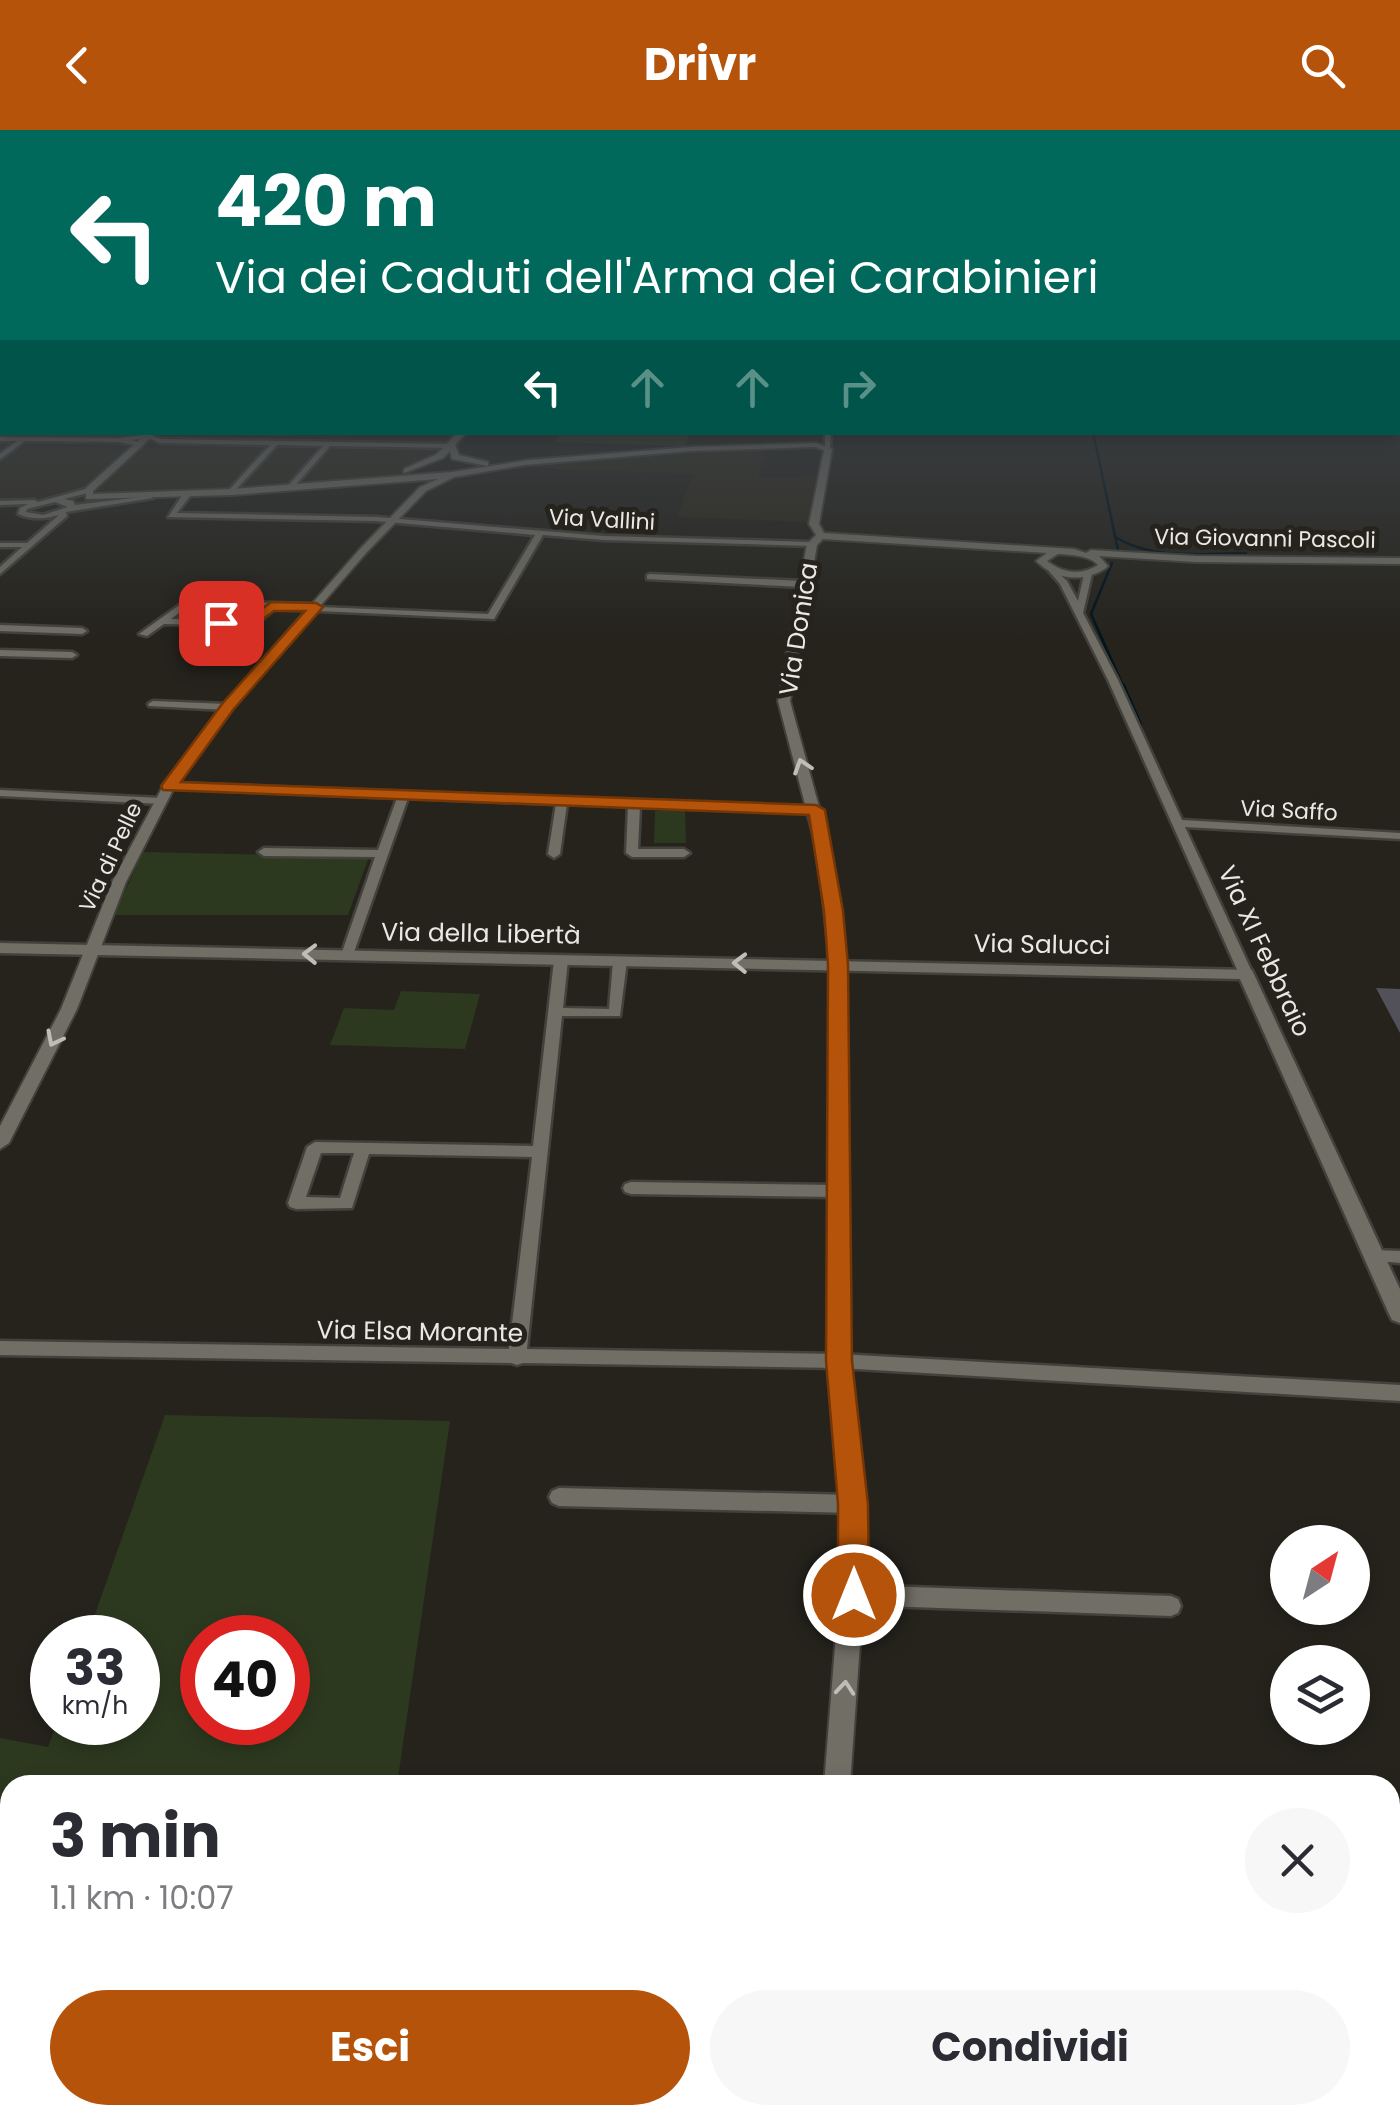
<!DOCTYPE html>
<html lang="it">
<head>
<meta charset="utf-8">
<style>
	body { margin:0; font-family:Poppins,sans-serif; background:#f7f7f7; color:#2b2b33; height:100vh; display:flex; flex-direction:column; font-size:38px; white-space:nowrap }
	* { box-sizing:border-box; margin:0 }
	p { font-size:32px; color:#7c7c81 }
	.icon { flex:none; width:55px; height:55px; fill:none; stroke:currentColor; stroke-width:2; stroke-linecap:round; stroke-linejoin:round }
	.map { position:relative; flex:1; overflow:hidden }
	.sheet { position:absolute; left:0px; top:1645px; width:1400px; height:350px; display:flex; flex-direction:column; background:#fff; border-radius:30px 30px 0 0; box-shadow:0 5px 15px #0003 }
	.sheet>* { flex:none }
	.banner { position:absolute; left:0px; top:0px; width:1400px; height:305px; box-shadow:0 5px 15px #0003; background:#00695c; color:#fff; overflow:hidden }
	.needle { width:65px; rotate:36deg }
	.controls { position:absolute; left:1270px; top:1395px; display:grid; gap:20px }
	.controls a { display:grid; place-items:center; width:100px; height:100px; border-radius:50%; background:#fff; box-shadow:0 5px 15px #0003; font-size:50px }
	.speed { position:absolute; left:30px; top:1485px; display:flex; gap:20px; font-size:50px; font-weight:700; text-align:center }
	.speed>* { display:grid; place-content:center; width:130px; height:130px; border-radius:50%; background:#fff; box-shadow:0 5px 15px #0003; line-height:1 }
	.speed small { font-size:25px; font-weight:400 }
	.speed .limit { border:15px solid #d22; background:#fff; color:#111 }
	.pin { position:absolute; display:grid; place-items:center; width:85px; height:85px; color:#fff; margin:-42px; border-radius:20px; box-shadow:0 5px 15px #0006 }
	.me { position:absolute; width:110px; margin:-55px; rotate:0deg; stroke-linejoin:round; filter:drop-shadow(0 0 8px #0008) }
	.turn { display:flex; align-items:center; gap:35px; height:210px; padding:0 50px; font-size:45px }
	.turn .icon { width:130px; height:130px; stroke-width:2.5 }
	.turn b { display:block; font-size:70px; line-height:85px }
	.lanes { display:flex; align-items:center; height:95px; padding:0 50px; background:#0003; justify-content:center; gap:50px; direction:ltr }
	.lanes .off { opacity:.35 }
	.round { display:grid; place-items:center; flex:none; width:105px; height:105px; border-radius:52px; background:#f7f7f7 }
	.overview { display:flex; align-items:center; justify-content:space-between; height:170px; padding:0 50px }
	h1 { font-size:60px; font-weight:700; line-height:75px }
	.primary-button { display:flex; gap:20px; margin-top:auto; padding:20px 50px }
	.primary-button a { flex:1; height:115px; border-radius:60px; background:#b45309; color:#fff; font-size:40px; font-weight:700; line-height:115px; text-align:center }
	.primary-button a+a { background:#f7f7f7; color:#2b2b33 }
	header { display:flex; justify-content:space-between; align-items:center; height:130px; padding:0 50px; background:#b45309; color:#fff; font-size:45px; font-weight:700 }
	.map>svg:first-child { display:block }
	.built { fill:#2d2a1c }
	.green { fill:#2c391f; fill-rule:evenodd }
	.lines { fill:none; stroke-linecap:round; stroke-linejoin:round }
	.stream-far1 { stroke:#00131e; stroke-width:2.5 }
	.stream { stroke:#00131e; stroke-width:4 }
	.building { fill:#525058 }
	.minor-casing { stroke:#43413b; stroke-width:5 }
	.tertiary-casing { stroke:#43413b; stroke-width:4 }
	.secondary-casing { stroke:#43413b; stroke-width:5 }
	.minor { fill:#706e65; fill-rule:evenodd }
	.tertiary { fill:#706e65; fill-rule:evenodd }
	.secondary { fill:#706e65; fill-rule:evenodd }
	.oneway { stroke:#bfbdb7 }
	.route { fill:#b45309; stroke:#753606; stroke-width:2.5 }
	.labels { text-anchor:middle; stroke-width:10; stroke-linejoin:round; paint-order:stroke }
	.far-street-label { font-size:22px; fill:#e9e8e3; stroke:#25231c }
	.street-label { font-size:25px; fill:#e9e8e3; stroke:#25231c }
</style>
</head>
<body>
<header><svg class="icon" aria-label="back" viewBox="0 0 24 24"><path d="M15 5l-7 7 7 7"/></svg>Drivr<svg class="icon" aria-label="search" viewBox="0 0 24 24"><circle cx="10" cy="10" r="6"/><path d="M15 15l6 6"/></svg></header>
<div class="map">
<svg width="1400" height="1995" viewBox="0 0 1400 1995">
	<rect width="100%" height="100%" fill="#25231c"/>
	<g class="built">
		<path d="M0,229L2,302L470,303L456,321L384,351L126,372L0,374Z"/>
		<path d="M767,318L758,347L798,348L816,344L808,392L677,387L693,344L508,337Z"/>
	</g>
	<g class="green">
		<path d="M560,303V302L690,303L685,316L555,312Z"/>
		<path d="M655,681H685L686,713H654Z"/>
		<path d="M143,722L369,727L348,785H114Z"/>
		<path d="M401,861L480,864L465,919L330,915L344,878L394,880Z"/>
		<path d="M165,1285L450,1291L397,1655H10V1985H214L211,1995H0V1608L48,1617L57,1593L138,1592V1508L87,1507ZM202,1508H288V1592H202Z"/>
	</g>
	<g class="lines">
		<g class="stream-far1">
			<path d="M1093,302L1118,420"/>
			<path d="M1115,407C1155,431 1201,423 1246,423"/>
			<path d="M1112,433L1091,484L1124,558"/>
		</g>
		<path class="stream" d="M1123,555L1140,594"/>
	</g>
	<path class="building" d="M1376,858L1400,859V903Z"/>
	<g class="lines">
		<defs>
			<g id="minor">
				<path d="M2,258V263L0,264V259Z"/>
				<path d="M825,302H831L830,320L825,319Z"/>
				<path d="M149,304L161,309L453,314L456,316L453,318L330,316L291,360L288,356L323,316L277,315L232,364L229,360L270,315L160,313L148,308L133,310L140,313L141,317L138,319L134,315L119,312L25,311L0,329V324L17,311H0V307L119,308Z"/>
				<path d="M89,358L92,362L64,369L73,371L75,375L149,366L153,368L66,382L67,386L0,444V437L22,417H0V413H27L59,385C45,389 31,390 18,384L20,378L28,374L0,375V371L34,370L38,372ZM55,372L68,377L43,385L26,382L27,379Z"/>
				<path d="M183,364L190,366L177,383L376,387L604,406L812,412L816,414L812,416L604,410L543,405L494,489L274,479L229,520L224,517L244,496L164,494L147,506L139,504L185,471L316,474L320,477L488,484L535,405L376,391L168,387ZM187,477L264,478L249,491L171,489Z"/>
				<path d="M1052,437L1067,451L1078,471L1084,444L1088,441L1092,444L1083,483L1118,550L1182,690L1400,703V709L1185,697L1253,844L1251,847L1246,848L1239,844L1108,550L1060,454L1048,440Z"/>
				<path d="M650,444L803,451L807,454L803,457L647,449V445Z"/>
				<path d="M0,495L82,498L87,501L82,504L0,501Z"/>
				<path d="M0,520L72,522L77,525L72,528L0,526Z"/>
				<path d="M153,571L227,574L232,577L227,580L149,576L148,574Z"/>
				<path d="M169,653L817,677L823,680L817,683L640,677L638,719H684L690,723L684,727H632L626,723L628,676L567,674L560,724L554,728L548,724L556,674L408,668L353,825L347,829L341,825L375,727L264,726L258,722L264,718L378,720L397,668L165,658L164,656Z"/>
				<path d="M0,660L161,668L167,671L161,674L0,666Z"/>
				<path d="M561,826L568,830L563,878L609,879L613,831L620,827L627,831L620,886H562L527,1219L839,1224L1400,1255V1271L839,1238L523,1233L517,1235L511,1233L0,1225V1211L509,1219L532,1027L369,1024L352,1078L296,1079L290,1077L288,1073L307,1017L315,1012L533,1016L554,830ZM321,1023H354L340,1068L306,1067Z"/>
				<path d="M631,1052L836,1055L842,1057L844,1061L842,1065L836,1067L631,1064L625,1062L623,1058L625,1054Z"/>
				<path d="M1374,1120L1400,1121V1133L1368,1130L1366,1126L1368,1122Z"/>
				<path d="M559,1358L853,1365L860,1368L863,1374L860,1380L853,1383L559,1376L552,1373L549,1367L552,1361Z"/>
				<path d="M854,1455L1171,1466L1178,1469L1181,1476L1178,1483L1171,1486L854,1475L847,1472L844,1465L847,1458Z"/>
				<path d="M481,1985H507L506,1995H480Z"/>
			</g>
			<g id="tertiary">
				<path d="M148,302H157L93,361V364L232,359L452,342L529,330L691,317L816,313L832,319L819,394L824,403L1074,419L1086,423L1091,420L1195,426L1400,428V434L1195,432L1099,426L1108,436L1106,438C1084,453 1055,450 1036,431L1047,423L823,409L817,415L790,571L832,724L846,835L849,1231L864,1374L866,1429L850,1655H824L842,1429V1374L829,1231L830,835L818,724L778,571L807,414L816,405L809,394L824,320L815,317L691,321L525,335L454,347L426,361L366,423L231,579L175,656L126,752L77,879L9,1013L0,1019V996L61,879L112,752L163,656L223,575L360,419L420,357L438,349L232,365L86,369V358ZM1058,424C1071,425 1089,425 1098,435C1080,446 1063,443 1047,431Z"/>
				<path d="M458,302H467L455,315L459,325L488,332V336L452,329L450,321L443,328L404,343V339L437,324Z"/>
				<path d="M855,1985H887L888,1995H856Z"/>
			</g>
			<path id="secondary" d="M0,813L1252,840L1400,1159V1193L1392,1190L1389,1184L1240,849L0,823Z"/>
		</defs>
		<use href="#minor" class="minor-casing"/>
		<use href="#tertiary" class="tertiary-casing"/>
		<use href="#secondary" class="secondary-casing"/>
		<use href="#minor" class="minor"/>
		<use href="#tertiary" class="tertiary"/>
		<use href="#secondary" class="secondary"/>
	</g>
	<defs><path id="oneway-chevron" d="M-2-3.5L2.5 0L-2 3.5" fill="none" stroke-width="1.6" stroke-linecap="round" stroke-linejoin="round" transform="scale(2.5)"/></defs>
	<g class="oneway">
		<use href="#oneway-chevron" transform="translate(802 636) rotate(-108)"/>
		<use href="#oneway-chevron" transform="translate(310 824) rotate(-179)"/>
		<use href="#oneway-chevron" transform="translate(740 833) rotate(-179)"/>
		<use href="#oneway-chevron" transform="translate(54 909) rotate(117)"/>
		<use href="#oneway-chevron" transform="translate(845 1558) rotate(-85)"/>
	</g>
	<linearGradient id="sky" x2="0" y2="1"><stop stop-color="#14130f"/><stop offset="0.45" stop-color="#40454b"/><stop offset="1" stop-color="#40454b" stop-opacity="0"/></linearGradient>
	<rect width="1400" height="509" fill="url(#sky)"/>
	<path class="route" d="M271,472L316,473L323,477L233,580L181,652L816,675L825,680L843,781L848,835L852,1231L868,1374L869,1465L865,1475L854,1480L842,1475L838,1465V1374L826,1231L828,835L824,781L809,685L163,660L161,656L222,574L305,481H274L251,498L221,497L214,493L221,489L247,490Z"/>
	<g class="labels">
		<g class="far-street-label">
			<text transform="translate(602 389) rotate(3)" y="8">Via Vallini</text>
			<text transform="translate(1265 408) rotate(1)" y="8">Via Giovanni Pascoli</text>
			<text transform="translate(1289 680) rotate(3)" y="8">Via Saffo</text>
			<text transform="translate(110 727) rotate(-65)" y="8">Via di Pelle</text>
		</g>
		<g class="street-label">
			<text transform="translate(798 499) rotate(-81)" y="9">Via Donica</text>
			<text transform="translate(481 803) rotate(1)" y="9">Via della Libertà</text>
			<text transform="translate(1042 814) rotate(1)" y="9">Via Salucci</text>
			<text transform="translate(1265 821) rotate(65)" y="9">Via XI Febbraio</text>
			<text transform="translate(420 1201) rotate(1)" y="9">Via Elsa Morante</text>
		</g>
	</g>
</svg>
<div class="controls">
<a><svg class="needle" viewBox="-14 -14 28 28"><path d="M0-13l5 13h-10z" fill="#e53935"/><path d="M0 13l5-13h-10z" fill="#7c7c81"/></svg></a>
<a><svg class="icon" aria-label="layers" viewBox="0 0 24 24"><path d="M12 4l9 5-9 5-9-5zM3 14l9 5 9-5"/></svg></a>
</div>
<div class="speed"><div>33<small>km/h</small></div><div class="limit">40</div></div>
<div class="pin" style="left:221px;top:493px;background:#d93025"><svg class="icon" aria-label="arrive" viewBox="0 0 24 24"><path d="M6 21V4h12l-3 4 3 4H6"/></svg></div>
<svg class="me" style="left:854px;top:1465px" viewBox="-20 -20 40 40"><circle r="17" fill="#b45309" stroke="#fff" stroke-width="3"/><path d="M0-11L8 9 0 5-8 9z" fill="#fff"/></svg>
<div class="banner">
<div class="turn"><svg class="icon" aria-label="left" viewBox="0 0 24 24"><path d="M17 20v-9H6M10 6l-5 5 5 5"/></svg><div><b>420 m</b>Via dei Caduti dell'Arma dei Carabinieri</div></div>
<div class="lanes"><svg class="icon" aria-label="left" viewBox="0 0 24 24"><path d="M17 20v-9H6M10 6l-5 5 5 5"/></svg><svg class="icon off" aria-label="ahead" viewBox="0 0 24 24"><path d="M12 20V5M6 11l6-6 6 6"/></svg><svg class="icon off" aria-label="ahead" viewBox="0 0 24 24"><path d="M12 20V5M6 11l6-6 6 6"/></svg><svg class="icon off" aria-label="right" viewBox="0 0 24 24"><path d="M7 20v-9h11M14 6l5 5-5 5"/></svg></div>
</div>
<section class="sheet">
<div class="overview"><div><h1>3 min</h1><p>1.1 km · 10:07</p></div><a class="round"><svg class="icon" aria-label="close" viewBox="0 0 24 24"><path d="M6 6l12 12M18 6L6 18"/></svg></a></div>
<div class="primary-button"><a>Esci</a><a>Condividi</a></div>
</section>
</div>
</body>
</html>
